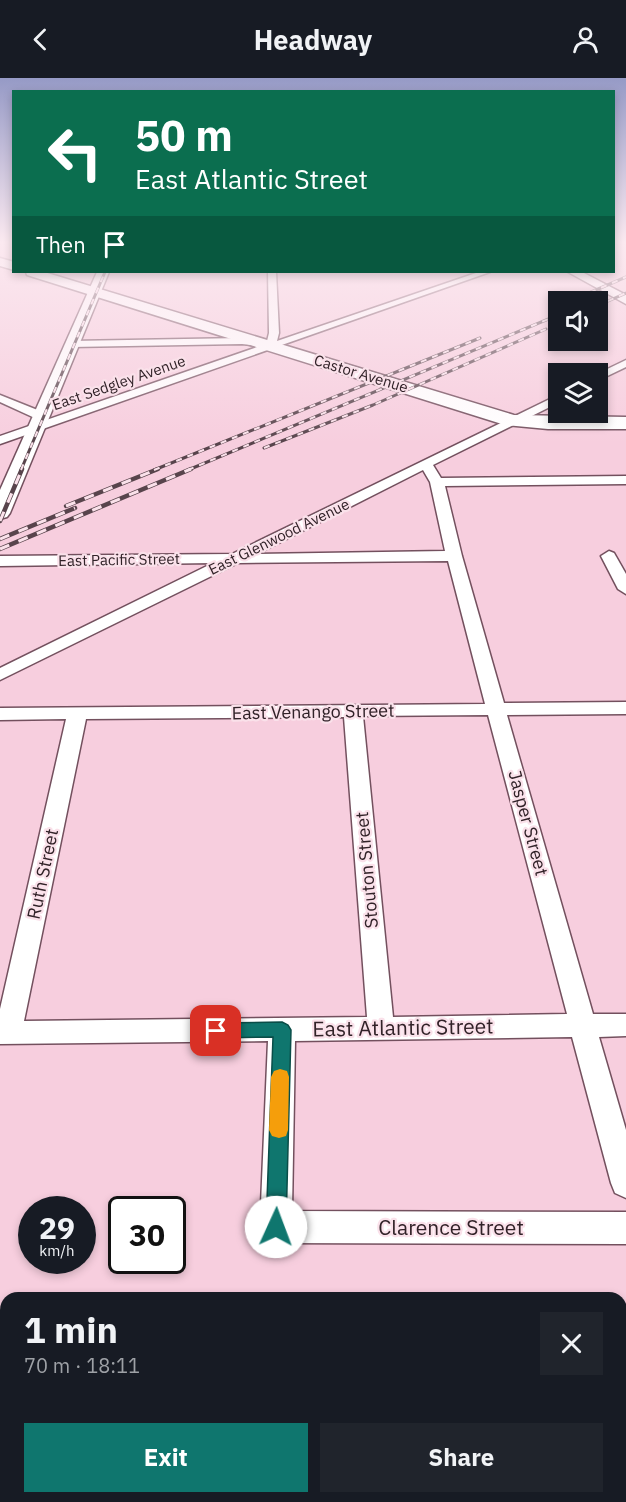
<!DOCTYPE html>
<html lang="en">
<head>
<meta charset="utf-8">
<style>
	body { margin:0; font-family:"IBM Plex Sans",sans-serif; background:#20242c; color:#f1f3f6; height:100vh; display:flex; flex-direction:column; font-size:22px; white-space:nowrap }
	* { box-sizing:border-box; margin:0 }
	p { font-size:20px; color:#9ea1a6 }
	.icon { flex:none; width:33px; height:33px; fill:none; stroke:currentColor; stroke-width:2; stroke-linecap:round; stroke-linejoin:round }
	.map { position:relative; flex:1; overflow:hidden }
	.sheet { position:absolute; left:0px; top:1214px; width:627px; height:212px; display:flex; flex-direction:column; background:#171b24; border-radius:18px 18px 0 0; box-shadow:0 3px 9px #0003 }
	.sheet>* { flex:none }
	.banner { position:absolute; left:12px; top:12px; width:603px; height:183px; border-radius:0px; box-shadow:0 3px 9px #0003; background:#0b6e4f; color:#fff; overflow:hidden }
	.controls { position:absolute; left:548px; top:213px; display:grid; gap:12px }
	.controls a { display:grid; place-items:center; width:60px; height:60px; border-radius:0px; background:#171b24; box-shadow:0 3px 9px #0003; font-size:30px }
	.speed { position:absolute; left:18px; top:1118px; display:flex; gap:12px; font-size:30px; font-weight:700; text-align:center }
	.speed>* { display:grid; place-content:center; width:78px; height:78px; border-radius:50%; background:#171b24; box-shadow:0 3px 9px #0003; line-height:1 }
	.speed small { font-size:15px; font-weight:400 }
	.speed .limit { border:3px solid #111; border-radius:9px; background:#fff; color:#111 }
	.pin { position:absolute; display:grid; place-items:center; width:51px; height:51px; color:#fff; margin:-26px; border-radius:12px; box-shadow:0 3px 9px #0006 }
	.me { position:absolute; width:66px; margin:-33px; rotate:2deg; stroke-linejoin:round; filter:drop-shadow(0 0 4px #0008) }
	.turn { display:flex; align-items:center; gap:21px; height:126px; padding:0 24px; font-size:27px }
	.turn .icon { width:78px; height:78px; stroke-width:2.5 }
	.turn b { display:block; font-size:42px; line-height:51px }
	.then { display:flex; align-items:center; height:57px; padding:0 24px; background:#0003; gap:12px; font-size:22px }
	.round { display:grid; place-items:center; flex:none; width:63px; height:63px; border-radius:0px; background:#20242c }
	.headline { display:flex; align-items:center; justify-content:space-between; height:102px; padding:0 24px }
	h1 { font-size:36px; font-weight:800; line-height:45px }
	.action { display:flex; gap:12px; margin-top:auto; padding:12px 24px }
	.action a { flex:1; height:69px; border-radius:0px; background:#0f766e; color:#fff; font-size:24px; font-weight:800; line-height:69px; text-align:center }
	.action a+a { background:#20242c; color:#f1f3f6 }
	header { display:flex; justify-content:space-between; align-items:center; height:78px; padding:0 24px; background:#171b24; font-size:27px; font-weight:800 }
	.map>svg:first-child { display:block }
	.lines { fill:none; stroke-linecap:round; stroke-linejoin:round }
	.street-casing { stroke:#73505e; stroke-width:3 }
	.secondary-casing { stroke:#73505e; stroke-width:3 }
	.primary-casing { stroke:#73505e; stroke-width:3 }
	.street { fill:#fff; fill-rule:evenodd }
	.secondary { fill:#fff; fill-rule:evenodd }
	.primary { fill:#fff; fill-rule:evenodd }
	.rail-far1-casing { stroke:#58444c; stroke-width:3 }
	.rail-casing { stroke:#58444c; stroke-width:4.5 }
	.rail-far1 { stroke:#fae1ea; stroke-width:2; stroke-dasharray:6; stroke-linecap:butt }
	.rail { stroke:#fae1ea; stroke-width:3; stroke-dasharray:10; stroke-linecap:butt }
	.route { fill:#0f766e; stroke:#0a4d48; stroke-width:1.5 }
	.slow { fill:#f59e0b }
	.labels { text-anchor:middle; stroke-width:4.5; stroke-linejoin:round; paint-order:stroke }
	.far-street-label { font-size:15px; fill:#312228; stroke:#fae1ea }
	.street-label { font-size:18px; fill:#312228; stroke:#fae1ea }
	.near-street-label { font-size:21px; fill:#312228; stroke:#fae1ea }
</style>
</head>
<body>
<header><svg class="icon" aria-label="back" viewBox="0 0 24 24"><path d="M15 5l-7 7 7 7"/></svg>Headway<svg class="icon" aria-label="person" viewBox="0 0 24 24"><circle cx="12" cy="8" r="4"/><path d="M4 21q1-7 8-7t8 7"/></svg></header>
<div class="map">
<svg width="626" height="1424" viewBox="0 0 626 1424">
	<rect width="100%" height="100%" fill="#f7cede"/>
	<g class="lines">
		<defs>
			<g id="street">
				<path d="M268,194H276L279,255L277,263L479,194H490L0,366V358L260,268L242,266L71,269L66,266L71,263L242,260L267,263L269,255Z"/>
				<path d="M626,282V289L597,303V296Z"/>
				<path d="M0,317L45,335L47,338L41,342L37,341L0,324Z"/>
				<path d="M558,317V325L433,387L441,400L626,398V406L445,408L462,478L504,625L626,624V636L507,637L593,936H626V958L599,959L626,1052V1120L615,1115L611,1105L572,959L295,963L292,1133L626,1134V1166L276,1165L265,1160L260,1149L268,963L0,966V931L66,641L0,642V630L485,626L448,483L238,485L0,602V590L213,485L0,488V478L232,476ZM423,392L430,404L445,473L257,476ZM488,637L567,936L393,939L363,638ZM344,639L367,939L24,943L86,641Z"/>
				<path d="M609,473L614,475L626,496V516L618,511L601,478Z"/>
			</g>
			<g id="secondary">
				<path d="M97,194H109L10,435L7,439L0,441V412Z"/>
				<path d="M568,194H582L626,217V226Z"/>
			</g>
			<g id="primary">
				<path d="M0,180L14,184V192L0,188Z"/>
				<path d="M26,194H44L514,337L626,339V351H548L505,347L27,197Z"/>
			</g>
		</defs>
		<use href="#street" class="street-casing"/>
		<use href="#secondary" class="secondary-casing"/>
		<use href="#primary" class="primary-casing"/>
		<use href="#street" class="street"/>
		<use href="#secondary" class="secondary"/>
		<use href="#primary" class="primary"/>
		<defs>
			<g id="rail-far1">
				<path d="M568,224L626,199"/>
				<path d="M597,228L626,215"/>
				<path d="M264,370L373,327L546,251"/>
				<path d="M21,392L105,194"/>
				<path d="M154,392L480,260"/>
				<path d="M188,392L558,237"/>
			</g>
			<g id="rail">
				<path d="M66,428L158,391"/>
				<path d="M0,443L22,391"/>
				<path d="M0,461L75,430"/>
				<path d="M0,471L191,391"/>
			</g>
		</defs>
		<use href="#rail-far1" class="rail-far1-casing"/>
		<use href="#rail" class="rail-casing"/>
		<use href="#rail-far1" class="rail-far1"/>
		<use href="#rail" class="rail"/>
	</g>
	<linearGradient id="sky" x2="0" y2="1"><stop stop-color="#969ac6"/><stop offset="0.45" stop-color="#fbe9f0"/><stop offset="1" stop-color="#fbe9f0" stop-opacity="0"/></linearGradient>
	<rect width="626" height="365" fill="url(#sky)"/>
	<path class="route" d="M282,944L288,947L291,952L286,1149L283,1156L276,1159L269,1156L266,1149L273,959L216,960L210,958L207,953L210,948L216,945Z"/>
	<path class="slow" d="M280,991L287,993L289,999L288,1052L286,1058L279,1060L272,1058L269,1052L271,999L274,993Z"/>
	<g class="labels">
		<g class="far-street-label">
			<text transform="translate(361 296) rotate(17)" y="5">Castor Avenue</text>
			<text transform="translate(119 305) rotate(-19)" y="5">East Sedgley Avenue</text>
			<text transform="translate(279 459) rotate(-26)" y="5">East Glenwood Avenue</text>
			<text transform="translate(119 482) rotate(-1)" y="5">East Pacific Street</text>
		</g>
		<g class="street-label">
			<text transform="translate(313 634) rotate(-1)" y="6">East Venango Street</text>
			<text transform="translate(528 745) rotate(75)" y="6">Jasper Street</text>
			<text transform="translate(367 792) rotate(-95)" y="6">Stouton Street</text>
			<text transform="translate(43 796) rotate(-78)" y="6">Ruth Street</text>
		</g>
		<g class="near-street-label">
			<text transform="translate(403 950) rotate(-1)" y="7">East Atlantic Street</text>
			<text x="451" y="1157">Clarence Street</text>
		</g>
	</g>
</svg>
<div class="controls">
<a><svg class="icon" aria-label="sound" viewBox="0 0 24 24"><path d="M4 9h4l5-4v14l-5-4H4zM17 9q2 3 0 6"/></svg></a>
<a><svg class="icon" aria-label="layers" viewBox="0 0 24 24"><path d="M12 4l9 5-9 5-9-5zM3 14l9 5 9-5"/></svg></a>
</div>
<div class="speed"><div>29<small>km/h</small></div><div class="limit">30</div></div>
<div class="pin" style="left:216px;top:953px;background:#d93025"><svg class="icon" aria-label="arrive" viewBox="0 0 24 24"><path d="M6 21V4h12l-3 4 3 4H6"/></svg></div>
<svg class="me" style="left:276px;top:1149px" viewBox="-20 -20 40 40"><circle r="19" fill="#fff"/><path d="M0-13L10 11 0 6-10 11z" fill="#0f766e"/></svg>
<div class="banner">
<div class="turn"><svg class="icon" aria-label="left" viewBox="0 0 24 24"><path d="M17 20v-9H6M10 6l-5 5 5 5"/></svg><div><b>50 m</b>East Atlantic Street</div></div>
<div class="then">Then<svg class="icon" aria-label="arrive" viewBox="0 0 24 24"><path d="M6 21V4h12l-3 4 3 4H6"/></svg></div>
</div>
<section class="sheet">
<div class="headline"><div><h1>1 min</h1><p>70 m · 18:11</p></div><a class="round"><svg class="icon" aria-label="close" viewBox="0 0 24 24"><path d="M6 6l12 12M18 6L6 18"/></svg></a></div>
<div class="action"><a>Exit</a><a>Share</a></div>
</section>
</div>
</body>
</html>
